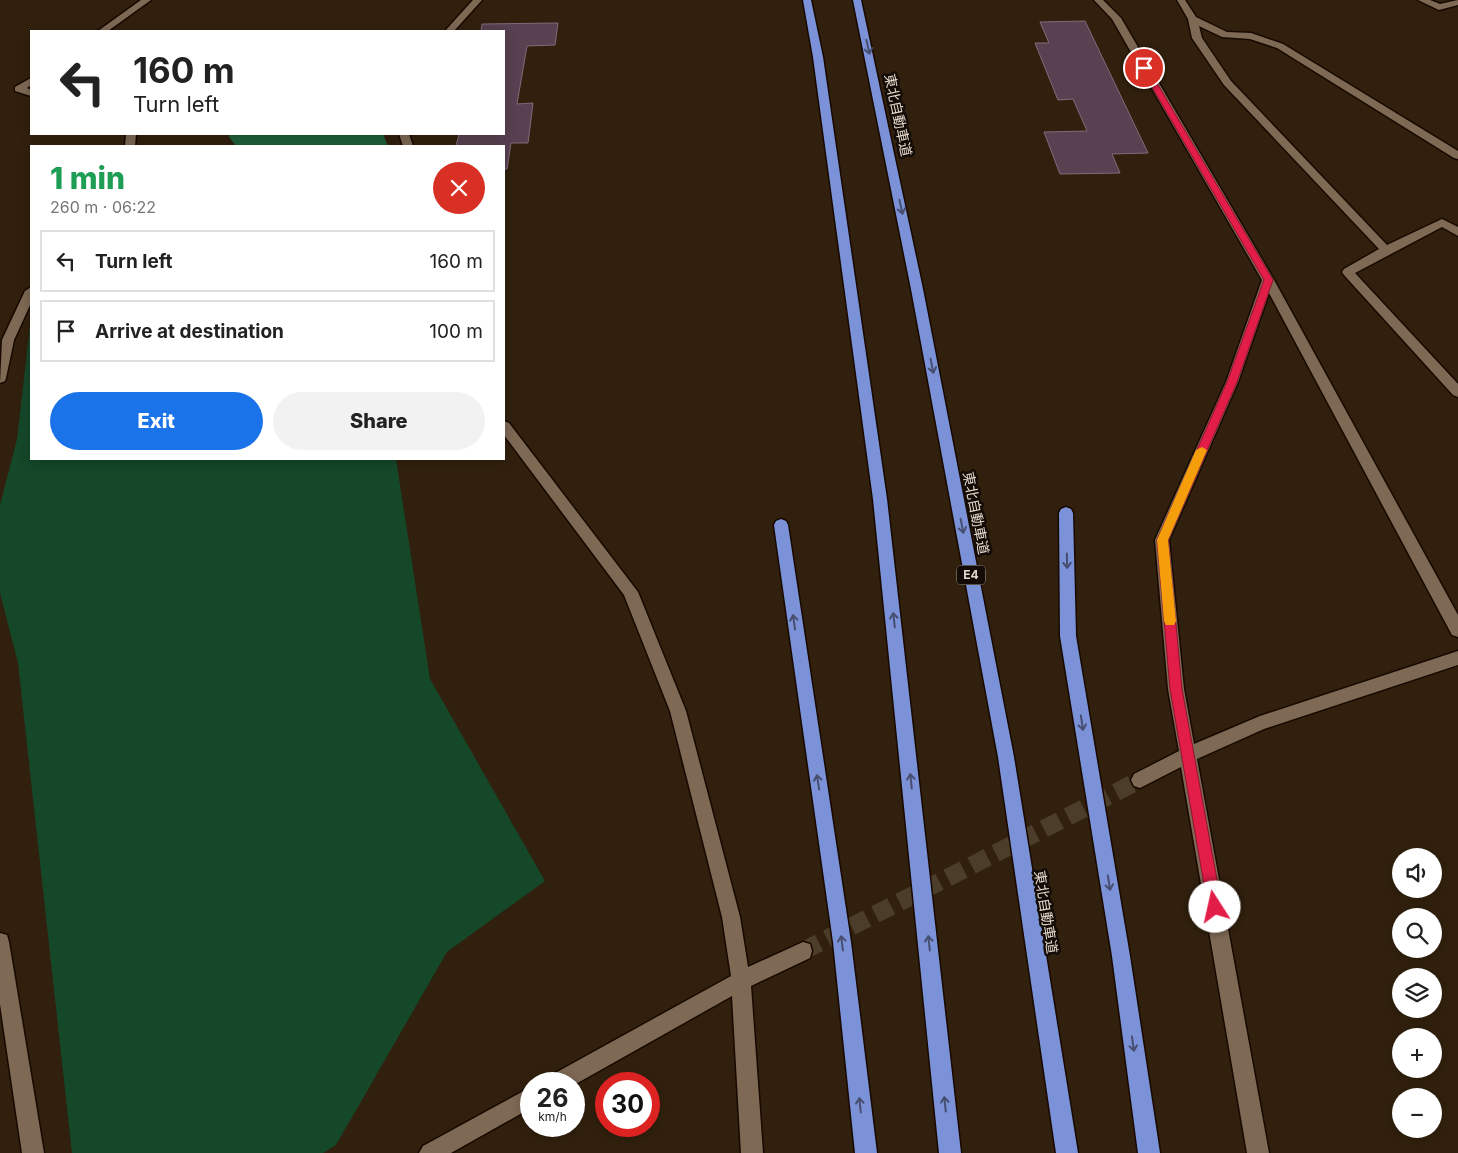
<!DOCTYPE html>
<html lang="en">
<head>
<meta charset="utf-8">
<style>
	body { margin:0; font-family:Inter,"Noto Sans JP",sans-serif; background:#f2f2f2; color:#222; height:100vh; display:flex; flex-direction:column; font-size:19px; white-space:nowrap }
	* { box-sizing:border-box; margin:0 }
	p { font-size:16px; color:#767676 }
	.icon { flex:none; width:28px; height:28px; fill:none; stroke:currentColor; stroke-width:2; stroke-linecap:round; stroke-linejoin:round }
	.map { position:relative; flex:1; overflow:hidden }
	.sheet { position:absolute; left:30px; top:145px; width:475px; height:315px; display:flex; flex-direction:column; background:#fff; border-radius:0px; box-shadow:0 2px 12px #0003 }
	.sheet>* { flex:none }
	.top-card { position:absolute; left:30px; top:30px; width:475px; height:105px; border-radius:0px; box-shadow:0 2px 12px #0003; background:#fff; color:#222; overflow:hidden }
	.fabs { position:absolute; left:1392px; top:848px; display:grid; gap:10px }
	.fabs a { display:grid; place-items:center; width:50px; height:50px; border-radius:50%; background:#fff; box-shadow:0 2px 12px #0003; font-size:25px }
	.speed { position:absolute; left:520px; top:1072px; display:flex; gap:10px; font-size:25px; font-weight:700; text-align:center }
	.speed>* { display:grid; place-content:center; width:65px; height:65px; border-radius:50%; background:#fff; box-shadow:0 2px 12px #0003; line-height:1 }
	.speed small { font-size:12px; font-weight:400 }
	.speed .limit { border:8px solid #d22; background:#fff; color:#111 }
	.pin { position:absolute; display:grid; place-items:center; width:42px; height:42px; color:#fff; margin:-21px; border:2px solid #fff; border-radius:50%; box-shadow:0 1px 5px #0007 }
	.me { position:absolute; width:55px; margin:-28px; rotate:350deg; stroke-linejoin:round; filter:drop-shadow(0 0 4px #0008) }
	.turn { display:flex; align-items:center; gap:18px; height:105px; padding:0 20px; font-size:22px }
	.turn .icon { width:65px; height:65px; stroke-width:2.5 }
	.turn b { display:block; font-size:35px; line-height:42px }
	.round { display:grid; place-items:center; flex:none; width:52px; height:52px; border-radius:26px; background:#f2f2f2 }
	.head { display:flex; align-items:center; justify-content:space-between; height:85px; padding:0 20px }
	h1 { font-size:30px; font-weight:800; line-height:38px; color:#1e9e55 }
	.primary-button { display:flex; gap:10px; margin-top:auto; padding:10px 20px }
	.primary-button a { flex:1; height:58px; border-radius:30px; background:#1a73e8; color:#fff; font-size:20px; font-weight:800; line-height:58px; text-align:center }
	.primary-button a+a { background:#f2f2f2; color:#222 }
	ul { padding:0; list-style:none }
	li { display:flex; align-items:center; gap:15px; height:62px; margin:0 10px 8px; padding:0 10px; border:2px solid #e0e0e0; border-radius:0px }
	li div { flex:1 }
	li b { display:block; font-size:19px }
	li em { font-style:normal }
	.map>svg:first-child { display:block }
	.green { fill:#154729 }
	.forest { fill:#20603a }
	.building { fill:#584151; stroke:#836a7b }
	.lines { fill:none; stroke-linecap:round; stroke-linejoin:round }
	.minor-tunnel { stroke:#4c3c2a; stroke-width:18; stroke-dasharray:18 9; stroke-linecap:butt }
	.minor-casing { stroke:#180900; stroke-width:3 }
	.highway-casing { stroke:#180900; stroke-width:3 }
	.minor { fill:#7e6954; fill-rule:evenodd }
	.highway { fill:#7b92d9; fill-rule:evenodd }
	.oneway { stroke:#474e6f }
	.route { fill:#e11d48; stroke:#92132f }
	.slow { fill:#f59e0b }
	.labels { text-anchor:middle; stroke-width:5; stroke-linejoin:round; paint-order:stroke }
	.shield { fill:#130b05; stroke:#a59a91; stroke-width:1 }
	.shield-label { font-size:12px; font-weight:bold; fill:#e4d8cd }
	.street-label { font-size:14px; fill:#e4d8cd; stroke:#130b05 }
</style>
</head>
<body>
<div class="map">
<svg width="1458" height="1153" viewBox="0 0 1458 1153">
	<rect width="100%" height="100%" fill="#31200d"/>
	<path class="green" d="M30,326L31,459H396L430,679L545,881L447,952L336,1145L323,1153H72L18,663L0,593V505L17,439Z"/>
	<path class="forest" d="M230,134H383L388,146H236L229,137Z"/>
	<g class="building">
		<path d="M1085,21L1148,153L1112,154L1120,173L1060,174L1044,132L1087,131L1073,99L1058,100L1035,43H1049L1040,22Z"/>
		<path d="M558,23L555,45L527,46L517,104L533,103L528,143H511L507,169H504V146H456L459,134H504V31H481L482,24Z"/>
	</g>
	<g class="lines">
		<path class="minor-tunnel" d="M803,951L1140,780"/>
		<defs>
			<g id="minor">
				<path d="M141,0H151L108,31H98Z"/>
				<path d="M473,0H482L454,31H445Z"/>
				<path d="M1094,0H1103L1121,18L1274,280L1458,615V637L1452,635L1269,293L1238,382L1169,540L1184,689L1194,744L1260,716L1458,651V665L1264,729L1197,759L1269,1153H1247L1181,767L1140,788L1134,786L1131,780L1134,774L1179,751L1168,689L1155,540L1226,382L1262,280L1112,19Z"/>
				<path d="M1177,0H1185L1196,17L1227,32L1251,33L1283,44L1458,151V159L1454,158L1277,48L1250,39L1222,37L1199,26L1202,38L1231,81L1387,245L1442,219L1458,227V236L1442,227L1355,273L1458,384V397L1453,395L1344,275L1342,272L1344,269L1379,249L1224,85L1192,38L1188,19Z"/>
				<path d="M1418,0H1430L1440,4L1458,0V5L1439,10Z"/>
				<path d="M31,78V85L27,88L31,90V96L15,91V87Z"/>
				<path d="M126,134H136L135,146H125Z"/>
				<path d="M399,134H409L413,146H403Z"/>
				<path d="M31,287V303L14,340L6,378L5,381L0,383L2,340L25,291Z"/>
				<path d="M504,421L509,423L638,592L686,711L740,917L748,967L803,942L810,944L812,951L810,958L751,986L763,1153H741L732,996L574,1085L545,1084L548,1077L731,976L722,917L670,711L624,595L504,435Z"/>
				<path d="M0,933L7,935L9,942L44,1153H22L0,1004Z"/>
				<path d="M531,1087V1108L451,1153H419L423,1146Z"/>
			</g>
			<g id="highway">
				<path d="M803,0H811L823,57L887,499L961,1153H939L873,499L813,57Z"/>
				<path d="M853,0H861L923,289L1014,757L1078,1153H1056L998,757L911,289Z"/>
				<path d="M1066,507L1071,509L1073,513L1076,636L1130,956L1160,1153H1138L1112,956L1060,636L1059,513L1061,509Z"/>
				<path d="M781,519L786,521L788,525L851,942L877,1153H855L833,942L774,525L776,521Z"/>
			</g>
		</defs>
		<use href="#minor" class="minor-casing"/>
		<use href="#highway" class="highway-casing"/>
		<use href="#minor" class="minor"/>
		<use href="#highway" class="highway"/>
	</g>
	<defs><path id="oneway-shaft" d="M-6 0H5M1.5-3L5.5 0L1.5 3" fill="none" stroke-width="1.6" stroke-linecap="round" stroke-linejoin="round" transform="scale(1.25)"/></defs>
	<g class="oneway">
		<use href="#oneway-shaft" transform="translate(868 47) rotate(77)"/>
		<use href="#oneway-shaft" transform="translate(901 207) rotate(78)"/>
		<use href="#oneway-shaft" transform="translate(932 366) rotate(79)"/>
		<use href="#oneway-shaft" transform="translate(962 526) rotate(79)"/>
		<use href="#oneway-shaft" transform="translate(1067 561) rotate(89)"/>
		<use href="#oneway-shaft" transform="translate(894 620) rotate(-96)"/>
		<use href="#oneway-shaft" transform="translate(794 622) rotate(-98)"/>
		<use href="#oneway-shaft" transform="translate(1082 723) rotate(81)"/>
		<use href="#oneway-shaft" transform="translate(911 781) rotate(-96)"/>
		<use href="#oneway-shaft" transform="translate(818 782) rotate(-99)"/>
		<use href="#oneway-shaft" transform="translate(1109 883) rotate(81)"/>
		<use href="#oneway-shaft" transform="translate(842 943) rotate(-97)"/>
		<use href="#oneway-shaft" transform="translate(929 943) rotate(-96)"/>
		<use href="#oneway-shaft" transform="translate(1133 1044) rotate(82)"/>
		<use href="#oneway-shaft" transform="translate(945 1104) rotate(-96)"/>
		<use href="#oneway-shaft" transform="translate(860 1105) rotate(-96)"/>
	</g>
	<path class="route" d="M1144,65L1148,68L1273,280L1237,382L1168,540L1182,689L1222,907L1220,912L1215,914L1210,912L1208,907L1170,689L1157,540L1227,382L1264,280L1141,68Z"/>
	<path class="slow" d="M1202,447L1207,450L1168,540L1176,621L1174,625H1166L1164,621L1157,540L1196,450Z"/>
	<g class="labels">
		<rect class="shield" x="957" y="565.5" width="28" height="19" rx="4"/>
		<g class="shield-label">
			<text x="971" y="579">E4</text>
		</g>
		<g class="street-label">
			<text transform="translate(898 115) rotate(78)" y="5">東北自動車道</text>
			<text transform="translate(976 513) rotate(79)" y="5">東北自動車道</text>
			<text transform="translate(1046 912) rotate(81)" y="5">東北自動車道</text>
		</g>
	</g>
</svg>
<div class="fabs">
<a><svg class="icon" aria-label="sound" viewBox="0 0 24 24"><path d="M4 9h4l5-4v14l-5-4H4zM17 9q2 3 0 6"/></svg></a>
<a><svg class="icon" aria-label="search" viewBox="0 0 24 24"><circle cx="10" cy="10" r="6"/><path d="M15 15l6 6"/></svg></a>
<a><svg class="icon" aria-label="layers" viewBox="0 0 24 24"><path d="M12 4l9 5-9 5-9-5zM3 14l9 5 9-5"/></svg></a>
<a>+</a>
<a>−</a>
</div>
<div class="speed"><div>26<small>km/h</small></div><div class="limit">30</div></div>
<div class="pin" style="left:1144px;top:68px;background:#d93025"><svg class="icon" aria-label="arrive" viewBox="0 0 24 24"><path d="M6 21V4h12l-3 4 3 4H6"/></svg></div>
<svg class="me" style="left:1215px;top:907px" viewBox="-20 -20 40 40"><circle r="19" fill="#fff"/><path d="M0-13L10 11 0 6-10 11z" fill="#e11d48"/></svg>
<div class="top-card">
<div class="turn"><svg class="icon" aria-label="left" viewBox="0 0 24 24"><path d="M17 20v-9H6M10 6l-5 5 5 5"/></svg><div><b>160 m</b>Turn left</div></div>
</div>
<section class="sheet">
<div class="head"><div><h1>1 min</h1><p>260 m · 06:22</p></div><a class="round" style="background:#d93025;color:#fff"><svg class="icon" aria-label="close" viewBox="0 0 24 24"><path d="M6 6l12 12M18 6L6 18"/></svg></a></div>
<ul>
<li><svg class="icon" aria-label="left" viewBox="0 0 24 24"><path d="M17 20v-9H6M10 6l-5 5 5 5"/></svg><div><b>Turn left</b></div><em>160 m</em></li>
<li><svg class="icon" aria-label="arrive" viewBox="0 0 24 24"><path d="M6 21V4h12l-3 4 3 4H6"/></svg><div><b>Arrive at destination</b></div><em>100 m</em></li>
</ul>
<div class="primary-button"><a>Exit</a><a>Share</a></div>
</section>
</div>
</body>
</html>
